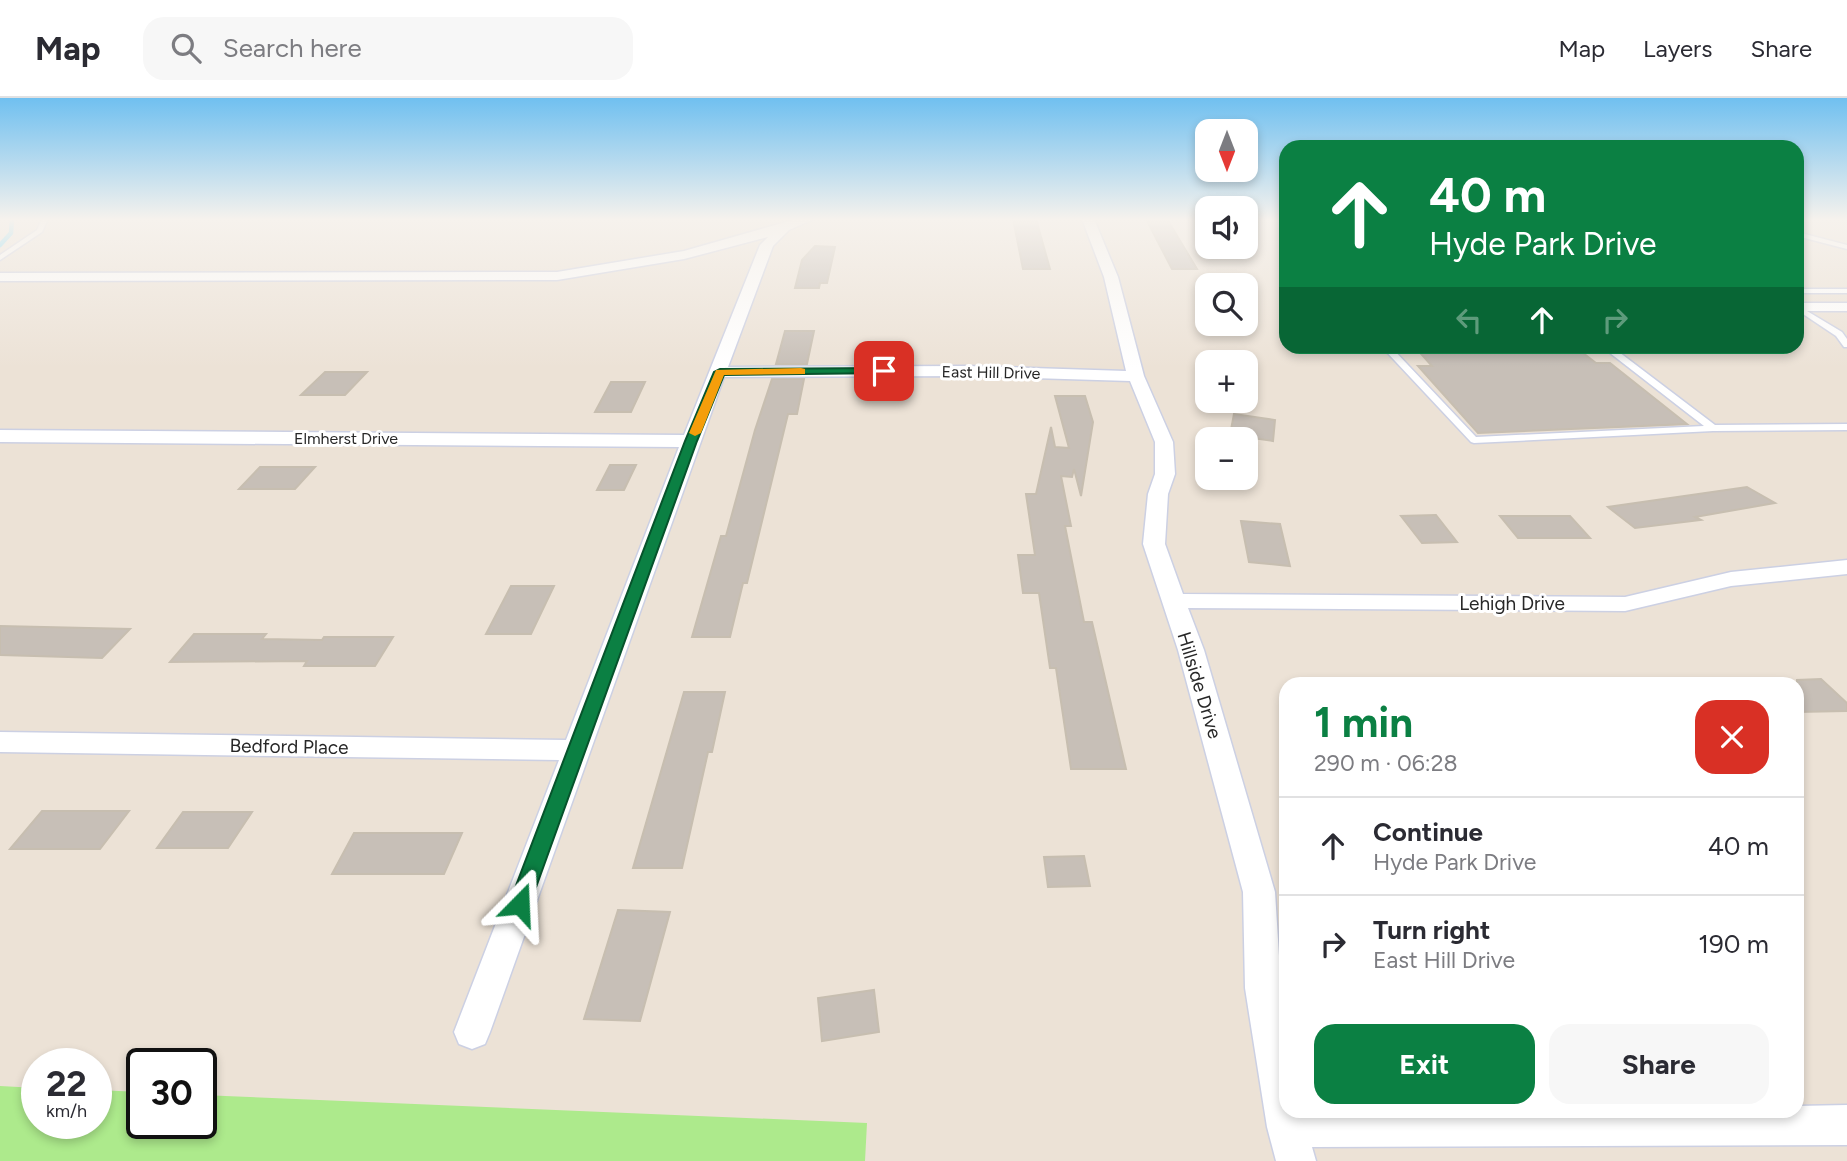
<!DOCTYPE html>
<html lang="en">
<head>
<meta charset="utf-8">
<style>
	body { margin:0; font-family:Figtree,sans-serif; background:#f7f7f7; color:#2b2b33; height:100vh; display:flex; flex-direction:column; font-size:26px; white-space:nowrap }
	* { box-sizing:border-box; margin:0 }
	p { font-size:23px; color:#7c7c81 }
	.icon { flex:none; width:38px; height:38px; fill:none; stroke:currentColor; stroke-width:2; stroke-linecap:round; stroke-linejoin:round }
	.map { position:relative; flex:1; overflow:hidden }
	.sheet { position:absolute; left:1279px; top:579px; width:525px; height:441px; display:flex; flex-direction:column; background:#fff; border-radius:21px; box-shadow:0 4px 10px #0003 }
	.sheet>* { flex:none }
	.hud { position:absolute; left:1279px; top:42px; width:525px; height:214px; border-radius:21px; box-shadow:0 4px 10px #0003; background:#0b8043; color:#fff; overflow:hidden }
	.needle { width:46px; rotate:180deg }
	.controls { position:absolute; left:1195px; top:21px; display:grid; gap:14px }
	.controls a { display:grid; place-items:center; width:63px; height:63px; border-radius:14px; background:#fff; box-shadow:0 4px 10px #0003; font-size:35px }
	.speed { position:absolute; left:21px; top:950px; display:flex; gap:14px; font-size:35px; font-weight:700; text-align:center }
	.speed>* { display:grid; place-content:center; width:91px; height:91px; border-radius:50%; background:#fff; box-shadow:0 4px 10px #0003; line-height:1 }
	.speed small { font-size:18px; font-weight:400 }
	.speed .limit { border:4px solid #111; border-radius:10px; background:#fff; color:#111 }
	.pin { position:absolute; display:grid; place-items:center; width:60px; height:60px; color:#fff; margin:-30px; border-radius:14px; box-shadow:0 4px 10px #0006 }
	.me { position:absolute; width:77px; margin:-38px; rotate:21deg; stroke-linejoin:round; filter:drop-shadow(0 0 5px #0008) }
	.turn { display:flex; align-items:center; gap:24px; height:147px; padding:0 35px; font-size:32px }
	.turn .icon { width:91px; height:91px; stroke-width:2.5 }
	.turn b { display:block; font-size:49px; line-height:60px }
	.lanes { display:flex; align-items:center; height:66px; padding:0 35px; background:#0003; justify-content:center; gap:35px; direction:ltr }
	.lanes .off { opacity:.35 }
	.round { display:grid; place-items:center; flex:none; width:74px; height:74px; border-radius:21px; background:#f7f7f7 }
	.overview { display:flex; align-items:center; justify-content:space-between; height:119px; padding:0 35px }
	h1 { font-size:42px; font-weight:700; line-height:52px; color:#0b8043 }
	.button { display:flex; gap:14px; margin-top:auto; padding:14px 35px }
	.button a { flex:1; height:80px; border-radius:21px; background:#0b8043; color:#fff; font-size:28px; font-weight:700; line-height:80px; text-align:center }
	.button a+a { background:#f7f7f7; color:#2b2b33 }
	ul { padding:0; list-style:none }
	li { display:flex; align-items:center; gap:21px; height:98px; padding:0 35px; border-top:2px solid #e1e1e2 }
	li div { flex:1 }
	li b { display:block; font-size:26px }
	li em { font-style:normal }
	header { display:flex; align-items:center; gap:42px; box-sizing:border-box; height:98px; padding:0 35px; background:#fff; border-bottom:2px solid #e1e1e2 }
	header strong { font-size:33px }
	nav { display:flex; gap:38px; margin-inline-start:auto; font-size:24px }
	.search { width:490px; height:63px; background:#f7f7f7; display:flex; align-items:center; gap:18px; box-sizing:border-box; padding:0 24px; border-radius:21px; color:#7c7c81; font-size:26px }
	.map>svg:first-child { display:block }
	.green { fill:#adea8c }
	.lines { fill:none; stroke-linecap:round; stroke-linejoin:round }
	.stream { stroke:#5cd3fb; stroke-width:4.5 }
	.building { fill:#c7bfb7; stroke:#c7beb0; stroke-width:2 }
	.service-casing { stroke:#ccd0e3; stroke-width:3 }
	.minor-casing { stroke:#ccd0e3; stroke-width:3 }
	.service { fill:#fff; fill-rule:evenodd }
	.minor { fill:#fff; fill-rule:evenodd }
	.route { fill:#0b8043; stroke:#07532c; stroke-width:2 }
	.slow { fill:#f59e0b }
	.labels { text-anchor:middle; stroke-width:6; stroke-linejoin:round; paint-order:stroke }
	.far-street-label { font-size:16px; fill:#272727; stroke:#fff }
	.street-label { font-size:19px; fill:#272727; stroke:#fff }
</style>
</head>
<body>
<header>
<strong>Map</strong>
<div class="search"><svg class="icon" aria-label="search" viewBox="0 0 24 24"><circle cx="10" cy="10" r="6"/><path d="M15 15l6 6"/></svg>Search here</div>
<nav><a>Map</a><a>Layers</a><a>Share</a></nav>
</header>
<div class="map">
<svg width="1847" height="1063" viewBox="0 0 1847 1063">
	<rect width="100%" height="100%" fill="#ece2d6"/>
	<path class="green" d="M0,988L37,990V1026H96V992L142,994V1026H201V997L867,1025L865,1063H0Z"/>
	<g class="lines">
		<path class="stream" d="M0,147L11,135L12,121"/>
	</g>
	<g class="building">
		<path d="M1013,121H1036L1050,171H1023Z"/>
		<path d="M1146,121H1167L1197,171H1172Z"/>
		<path d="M815,148L835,149L827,185H820L819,190H795L802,162Z"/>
		<path d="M785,233H814L807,266H776Z"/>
		<path d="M1414,248H1574L1596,265H1610L1687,326L1478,335L1418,268H1432Z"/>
		<path d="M325,274H367L345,297H301Z"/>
		<path d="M772,281H804L797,316H788L747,485H743L730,539H692L721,438H726L755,332Z"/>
		<path d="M611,284H645L631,314H595Z"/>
		<path d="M1055,298H1085L1093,324L1081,398L1074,371L1072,379L1061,378L1071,428H1065L1084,524H1092L1126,671H1071L1056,570H1050L1039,495H1023L1018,457H1035L1026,396H1036L1051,329L1055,349L1069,350Z"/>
		<path d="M1234,316L1275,322L1273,343L1230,337Z"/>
		<path d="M610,367H636L624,392H597Z"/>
		<path d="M260,369H315L295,391H239Z"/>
		<path d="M1747,389L1775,405L1695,419L1701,422L1635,430L1608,409Z"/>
		<path d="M1436,417L1457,444L1422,445L1401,418Z"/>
		<path d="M1500,418H1570L1590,440H1518Z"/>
		<path d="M1241,423L1280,426L1290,468L1249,464Z"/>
		<path d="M511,488H554L531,536H486Z"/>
		<path d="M0,528L130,531L102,560L0,557Z"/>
		<path d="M194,536H266L262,541L322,542L324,539H393L375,568H304L307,563L170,564Z"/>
		<path d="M1821,581L1847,605V613L1797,614V582Z"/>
		<path d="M684,594H725L712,654H708L682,770H633Z"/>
		<path d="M42,713H129L100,751H10Z"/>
		<path d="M183,714H252L228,750H157Z"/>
		<path d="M354,735H462L444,776H332Z"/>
		<path d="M1084,758L1090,788L1048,789L1044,759Z"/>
		<path d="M618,812L670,814L640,923L584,921Z"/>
		<path d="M874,892L879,934L822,943L818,900Z"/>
	</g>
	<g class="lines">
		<defs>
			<g id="service">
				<path d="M42,121H48L42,134L0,162V157L37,132Z"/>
				<path d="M1286,127V138L1279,131Z"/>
				<path d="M1797,134L1847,147V151L1797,138Z"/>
				<rect x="1797" y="191" width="50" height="4"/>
				<path d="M1797,207L1842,234L1847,241V249H1844L1836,238L1797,212Z"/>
				<path d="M1381,248H1390L1476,339L1704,328L1601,248H1611L1715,327L1847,326V332L1713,333L1474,345L1471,344Z"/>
			</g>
			<g id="minor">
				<path d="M796,121H814L789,132L773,148L728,269L967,268L1126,273L1104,179L1082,121H1094L1118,179L1144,278L1173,344L1175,376L1168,396L1165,446L1183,496L1625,499L1731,474L1847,462V476L1731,488L1625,513L1188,510L1204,552L1275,794L1281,890L1286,920V1013H1797V1008L1847,1007V1047L1312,1049L1316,1063H1276L1267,1029L1245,890L1243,794L1178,552L1143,446L1148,396L1155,376V344L1130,283L967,278L724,279L490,934L485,946L472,951L459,946L454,934L559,662L0,654V634L566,642L679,349L0,344V332L684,337L760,147L768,139L684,161L557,182L0,183V175L557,174L684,153Z"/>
				<rect x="1798" y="205" width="49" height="8"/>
			</g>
		</defs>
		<use href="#service" class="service-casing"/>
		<use href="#minor" class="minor-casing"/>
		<use href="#service" class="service"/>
		<use href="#minor" class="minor"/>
	</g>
	<linearGradient id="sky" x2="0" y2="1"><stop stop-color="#70c0f0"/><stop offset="0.45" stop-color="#f6f2ed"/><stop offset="1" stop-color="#f6f2ed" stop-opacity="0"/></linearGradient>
	<rect width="1847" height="270" fill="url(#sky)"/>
	<path class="route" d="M884,270L888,271V275L724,277L697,343L530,806L527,813L520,815L512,813L509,806L685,343L714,274L720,271Z"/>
	<path class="slow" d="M801,270L805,271V276L724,277L701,335L695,338L689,335L716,272Z"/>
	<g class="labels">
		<g class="far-street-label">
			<text transform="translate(991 274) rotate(1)" y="6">East Hill Drive</text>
			<text x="346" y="346">Elmherst Drive</text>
		</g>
		<g class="street-label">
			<text x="1512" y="512">Lehigh Drive</text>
			<text transform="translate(1200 587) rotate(73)" y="7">Hillside Drive</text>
			<text transform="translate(289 648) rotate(1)" y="7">Bedford Place</text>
		</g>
	</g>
</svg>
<div class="controls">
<a><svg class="needle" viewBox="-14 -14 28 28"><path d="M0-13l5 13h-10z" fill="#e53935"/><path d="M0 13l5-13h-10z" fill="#7c7c81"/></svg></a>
<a><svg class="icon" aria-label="sound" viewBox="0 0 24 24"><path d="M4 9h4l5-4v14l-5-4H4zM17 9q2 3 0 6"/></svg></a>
<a><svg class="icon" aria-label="search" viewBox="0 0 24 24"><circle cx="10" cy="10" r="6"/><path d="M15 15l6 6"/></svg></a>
<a>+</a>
<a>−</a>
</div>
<div class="speed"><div>22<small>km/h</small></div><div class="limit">30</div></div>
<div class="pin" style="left:884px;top:273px;background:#d93025"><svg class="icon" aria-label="arrive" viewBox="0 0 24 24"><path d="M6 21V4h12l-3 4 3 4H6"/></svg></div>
<svg class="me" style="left:520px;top:806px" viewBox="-20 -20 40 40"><path d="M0-17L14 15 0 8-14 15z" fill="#0b8043" stroke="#fff" stroke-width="4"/></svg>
<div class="hud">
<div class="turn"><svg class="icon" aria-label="ahead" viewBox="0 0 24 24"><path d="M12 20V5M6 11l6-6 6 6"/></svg><div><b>40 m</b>Hyde Park Drive</div></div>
<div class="lanes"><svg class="icon off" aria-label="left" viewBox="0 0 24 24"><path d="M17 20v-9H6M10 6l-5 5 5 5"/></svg><svg class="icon" aria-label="ahead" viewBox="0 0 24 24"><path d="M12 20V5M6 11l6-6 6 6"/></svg><svg class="icon off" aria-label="right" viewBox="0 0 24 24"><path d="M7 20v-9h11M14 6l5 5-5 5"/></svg></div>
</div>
<section class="sheet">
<div class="overview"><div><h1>1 min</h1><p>290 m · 06:28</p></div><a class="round" style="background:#d93025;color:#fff"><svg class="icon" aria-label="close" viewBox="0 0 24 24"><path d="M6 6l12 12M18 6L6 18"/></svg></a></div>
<ul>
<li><svg class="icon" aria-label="ahead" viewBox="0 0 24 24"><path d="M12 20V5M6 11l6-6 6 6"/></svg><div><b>Continue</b><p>Hyde Park Drive</p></div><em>40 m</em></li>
<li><svg class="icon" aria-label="right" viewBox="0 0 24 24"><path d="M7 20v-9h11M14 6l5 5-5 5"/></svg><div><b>Turn right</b><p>East Hill Drive</p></div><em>190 m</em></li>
</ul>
<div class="button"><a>Exit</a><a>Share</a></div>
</section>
</div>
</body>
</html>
